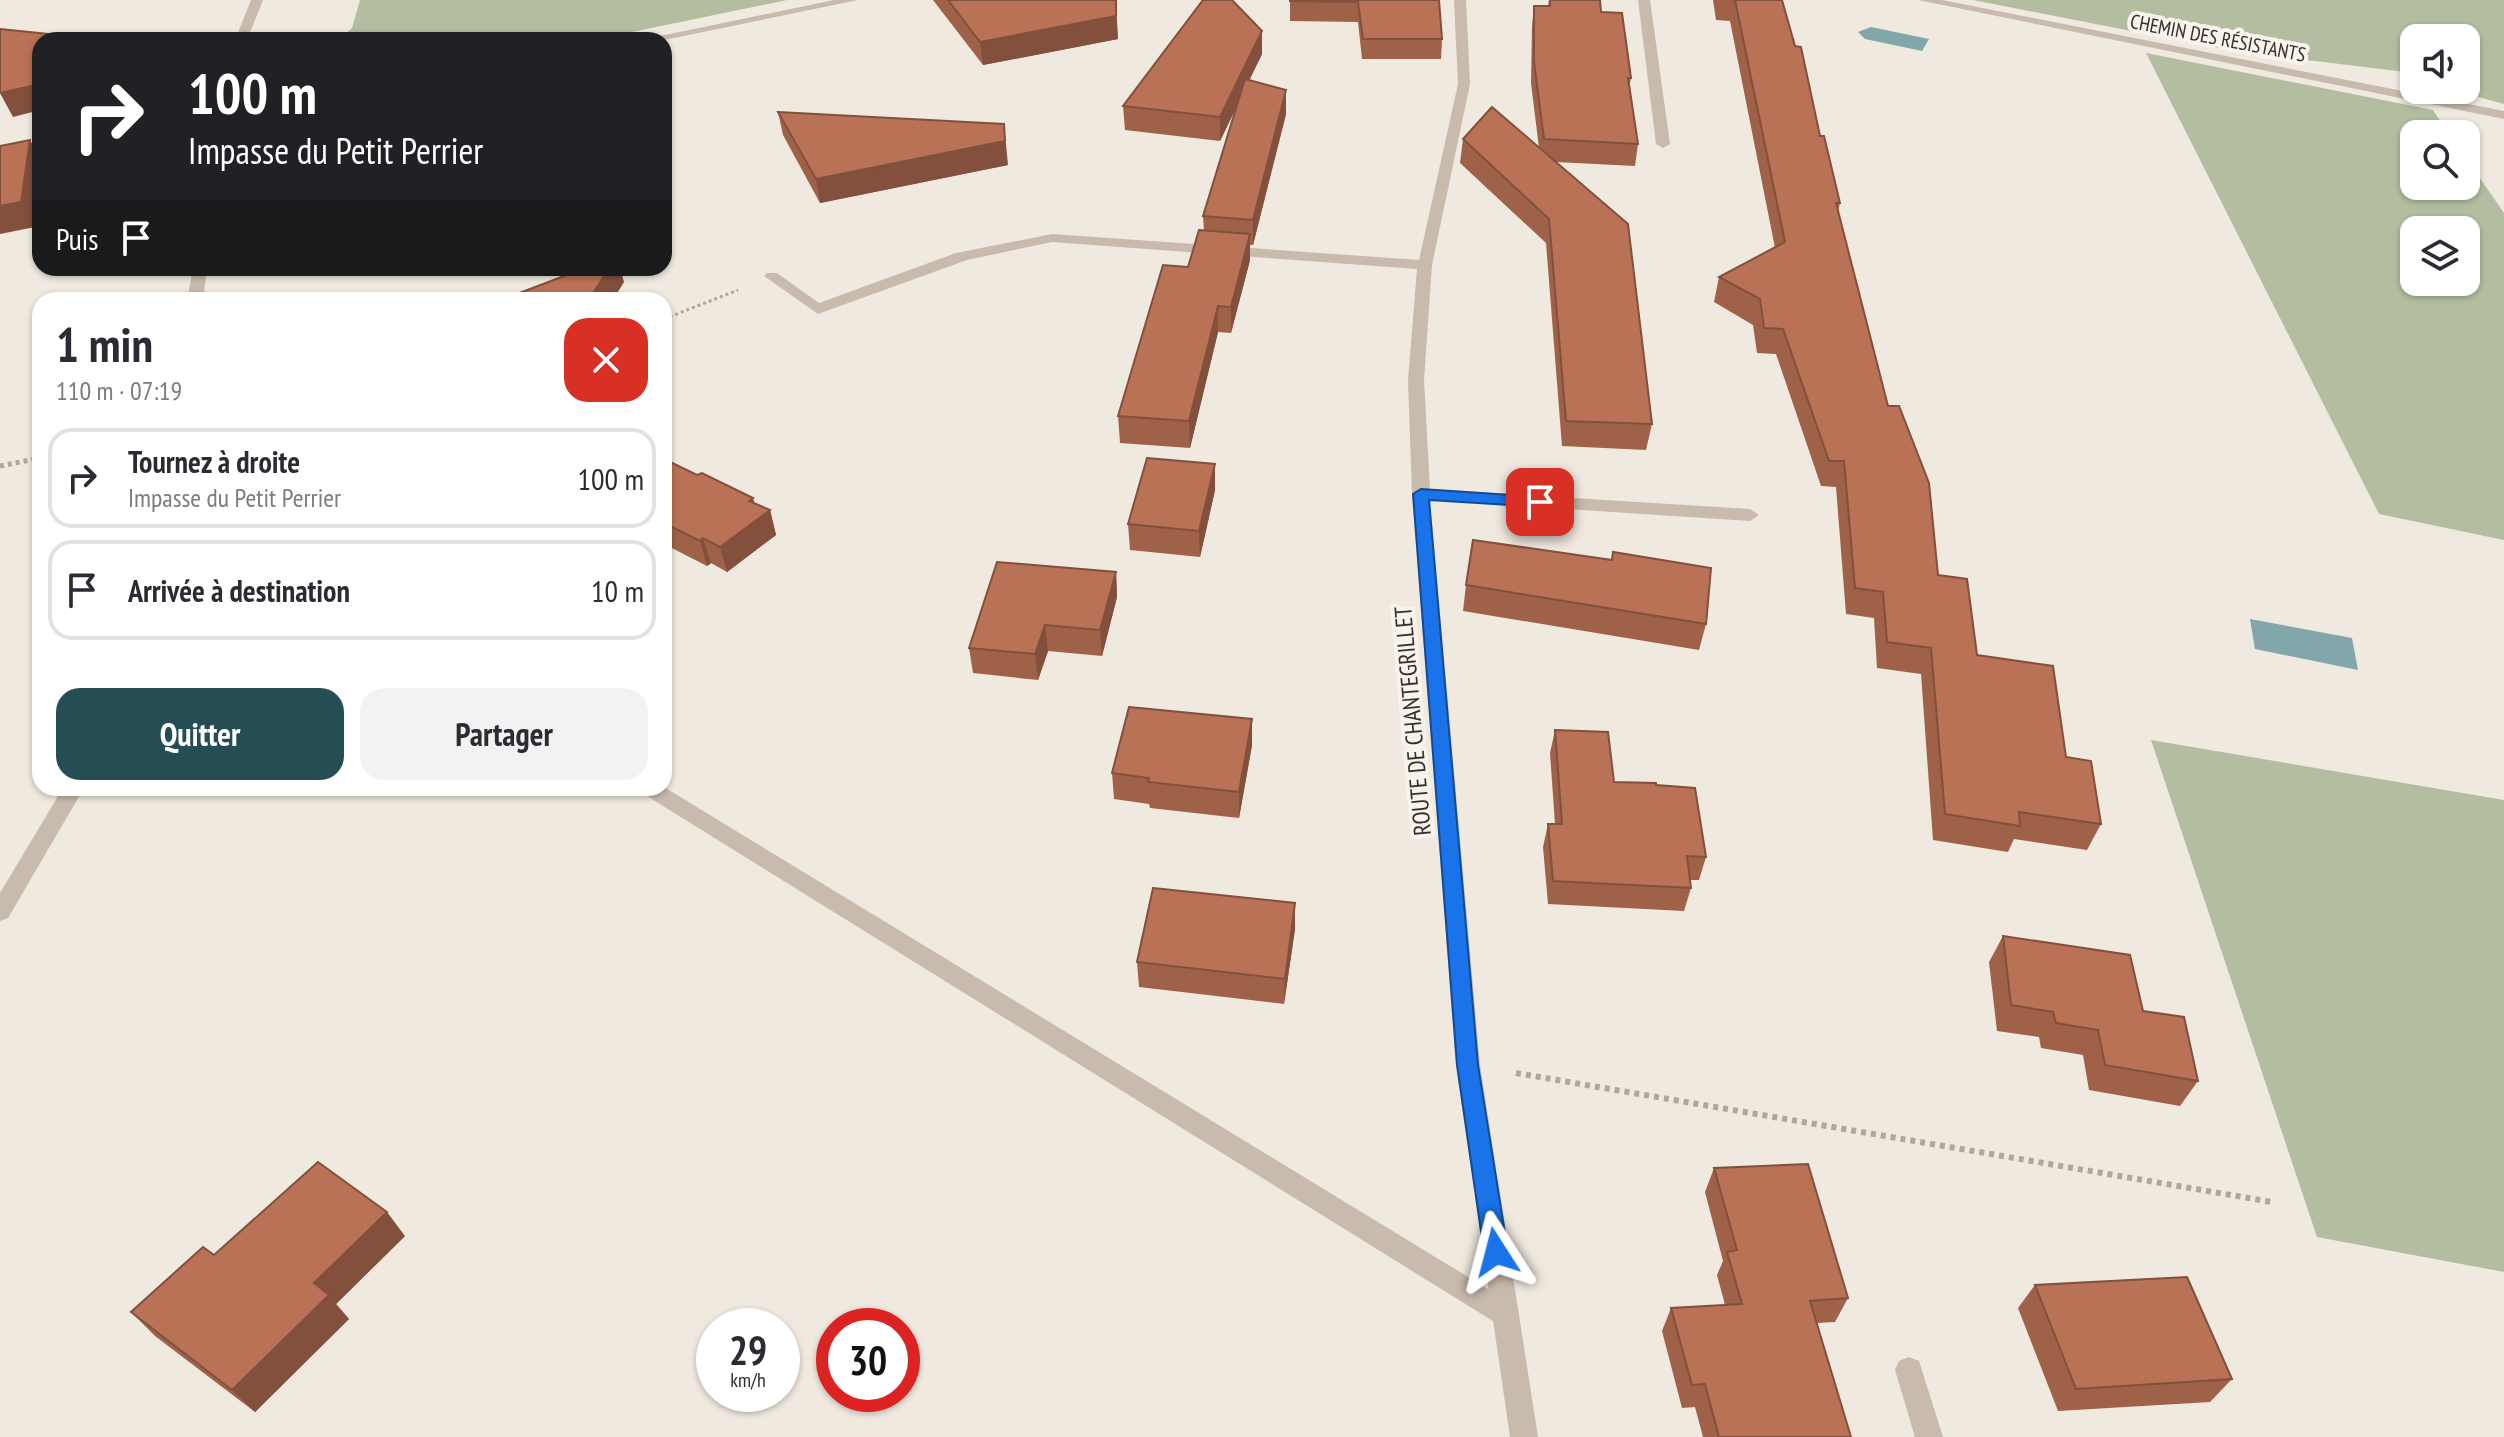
<!DOCTYPE html>
<html lang="fr">
<head>
<meta charset="utf-8">
<style>
	body { margin:0; font-family:"PT Sans Narrow",sans-serif; background:#f2f2f3; color:#2b2b33; height:100vh; display:flex; flex-direction:column; font-size:30px; white-space:nowrap }
	* { box-sizing:border-box; margin:0 }
	p { font-size:26px; color:#7c7c81 }
	.icon { flex:none; width:44px; height:44px; fill:none; stroke:currentColor; stroke-width:2; stroke-linecap:round; stroke-linejoin:round }
	.map { position:relative; flex:1; overflow:hidden }
	.drawer { position:absolute; left:32px; top:292px; width:640px; height:504px; display:flex; flex-direction:column; background:#fff; border-radius:24px; box-shadow:0 2px 6px #0004 }
	.drawer>* { flex:none }
	.guide { position:absolute; left:32px; top:32px; width:640px; height:244px; border-radius:24px; box-shadow:0 2px 6px #0004; background:#202124; color:#fff; overflow:hidden }
	.buttons { position:absolute; left:2400px; top:24px; display:grid; gap:16px }
	.buttons a { display:grid; place-items:center; width:80px; height:80px; border-radius:16px; background:#fff; box-shadow:0 2px 6px #0004; font-size:40px }
	.speed { position:absolute; left:696px; top:1308px; display:flex; gap:16px; font-size:40px; font-weight:700; text-align:center }
	.speed>* { display:grid; place-content:center; width:104px; height:104px; border-radius:50%; background:#fff; box-shadow:0 2px 6px #0004; line-height:1 }
	.speed small { font-size:20px; font-weight:400 }
	.speed .limit { border:12px solid #d22; background:#fff; color:#111 }
	.pin { position:absolute; display:grid; place-items:center; width:68px; height:68px; color:#fff; margin:-34px; border-radius:16px; box-shadow:0 4px 12px #0006 }
	.me { position:absolute; width:88px; margin:-44px; rotate:351deg; stroke-linejoin:round; filter:drop-shadow(0 0 6px #0008) }
	.turn { display:flex; align-items:center; gap:28px; height:168px; padding:0 24px; font-size:36px }
	.turn .icon { width:104px; height:104px; stroke-width:2.5 }
	.turn b { display:block; font-size:56px; line-height:68px }
	.then { display:flex; align-items:center; height:76px; padding:0 24px; background:#0003; gap:16px; font-size:30px }
	.round { display:grid; place-items:center; flex:none; width:84px; height:84px; border-radius:24px; background:#f2f2f3 }
	.summary { display:flex; align-items:center; justify-content:space-between; height:136px; padding:0 24px }
	h1 { font-size:48px; font-weight:800; line-height:60px }
	.primary-button { display:flex; gap:16px; margin-top:auto; padding:16px 24px }
	.primary-button a { flex:1; height:92px; border-radius:24px; background:#244e54; color:#fff; font-size:32px; font-weight:800; line-height:92px; text-align:center }
	.primary-button a+a { background:#f2f2f3; color:#2b2b33 }
	ul { padding:0; list-style:none }
	li { display:flex; align-items:center; gap:24px; height:100px; margin:0 16px 12px; padding:0 8px; border:4px solid #e1e1e2; border-radius:24px }
	li div { flex:1 }
	li b { display:block; font-size:30px }
	li em { font-style:normal }
	.map>svg:first-child { display:block }
	.green { fill:#b3bea1; fill-rule:evenodd }
	.water { fill:#81a7ab }
	.lines { fill:none; stroke-linecap:round; stroke-linejoin:round }
	.path-far2 { stroke:#b3a597; stroke-width:3; stroke-dasharray:3 3; stroke-linecap:butt }
	.path-far1 { stroke:#b3a597; stroke-width:5; stroke-dasharray:4 4; stroke-linecap:butt }
	.path { stroke:#b3a597; stroke-width:6; stroke-dasharray:5 5; stroke-linecap:butt }
	.lane { fill:#c8baad; fill-rule:evenodd }
	.street { fill:#c8baad; fill-rule:evenodd }
	.wall { fill:#9f6249 }
	.shaded-wall { fill:#82503c }
	.building { fill:#b97255; stroke:#82503c; stroke-width:2 }
	.route { fill:#1a73e8; stroke:#114b97; stroke-width:2 }
	.labels { text-anchor:middle; stroke-width:8; stroke-linejoin:round; paint-order:stroke }
	.far-street-label { font-size:20px; fill:#372f2b; stroke:#f8f3ec }
	.street-label { font-size:24px; fill:#372f2b; stroke:#f8f3ec }
</style>
</head>
<body>
<div class="map">
<svg width="2504" height="1437" viewBox="0 0 2504 1437">
	<rect width="100%" height="100%" fill="#f0e9e0"/>
	<g class="green">
		<path d="M360,0H787L593,40H339L352,28Z"/>
		<path d="M1973,0H2504V104L2452,90H2466V38H2414V73L2233,51Z"/>
		<path d="M2146,53L2433,110L2449,134H2414V186H2466V158L2504,213V540L2379,514ZM2414,230H2466V282H2414Z"/>
		<path d="M2151,740L2504,800V1272L2317,1237Z"/>
	</g>
	<g class="water">
		<path d="M1871,27L1929,39L1922,51L1865,39L1858,32Z"/>
		<path d="M2250,619L2352,638L2358,670L2255,649Z"/>
	</g>
	<g class="lines">
		<path class="path-far2" d="M664,319L738,290"/>
		<path class="path-far1" d="M0,466L40,458"/>
		<path class="path" d="M1516,1073L2272,1202"/>
		<path class="lane" d="M664,787L1514,1305L1518,1314L1514,1323L1505,1327L1496,1323L642,793L639,788Z"/>
		<g class="street">
			<path d="M251,0H263L247,40H235Z"/>
			<path d="M834,0H858L664,40H641Z"/>
			<path d="M1454,0H1466L1470,84L1432,265L1424,380L1430,489L1750,509L1759,515L1750,521L1430,500L1480,1065L1538,1437H1510L1456,1065L1412,494L1408,380L1417,269L1052,242L967,260L818,314L764,276L767,273H777L819,303L956,253L1052,234L1419,260L1458,84Z"/>
			<path d="M1638,0H1650L1670,144L1663,148L1656,144Z"/>
			<path d="M1918,0H1942L2504,111V119Z"/>
			<path d="M193,268H207L203,300H187Z"/>
			<path d="M63,788H84L8,918L0,921V893Z"/>
			<path d="M1909,1357L1919,1361L1943,1437H1915L1895,1370L1899,1361Z"/>
		</g>
	</g>
	<g class="wall">
		<path d="M933,0H1116L1118,39L983,65Z"/>
		<path d="M1290,0H1439L1442,39L1441,59H1362L1358,22L1290,21Z"/>
		<path d="M1549,0H1600L1601,12L1631,78L1629,88L1638,144L1635,166L1556,162L1652,424L1646,450L1562,446L1546,243L1460,163L1463,139L1539,148L1531,83L1532,26L1534,6H1548Z"/>
		<path d="M1713,0H1782L1840,203L1838,211L1888,406L1938,575L1977,655L2066,757L2101,824L2087,850L2014,839L2008,852L1933,840L1921,674L1877,668L1874,618L1846,614L1836,487L1821,486L1776,354L1757,353L1753,325L1714,302L1719,277L1775,248L1730,21L1716,20Z"/>
		<path d="M1262,31V54L1249,80L1286,90V114L1253,245H1250V260L1231,333L1218,332L1190,448L1120,443L1118,416L1204,231L1203,216L1238,104L1220,141L1125,130L1123,106Z"/>
		<path d="M778,112L1008,165L820,203L783,135Z"/>
		<path d="M664,462L770,510L776,535L727,572L711,563L707,566L664,544Z"/>
		<path d="M1215,490L1200,557L1130,550L1128,524Z"/>
		<path d="M1612,560L1706,624L1699,650L1463,611L1466,585Z"/>
		<path d="M1116,572L1117,597L1102,656L1048,651L1038,680L973,673L969,648Z"/>
		<path d="M1555,730L1614,782L1656,785L1706,857L1699,880H1690L1691,888L1684,911L1548,904L1543,847L1548,824H1555L1550,753Z"/>
		<path d="M1252,745L1239,818L1150,808L1149,804L1114,799L1112,773Z"/>
		<path d="M1295,929L1284,1004L1139,987L1137,962Z"/>
		<path d="M2003,936L2143,1011L2198,1081L2180,1106L2089,1090L2083,1055L2041,1048L2039,1037L1997,1031L1989,962Z"/>
		<path d="M1714,1168L1848,1298L1835,1322L1817,1323L1851,1437H1703L1695,1407L1682,1408L1662,1331L1671,1308L1725,1305L1717,1275L1723,1261L1705,1192Z"/>
		<path d="M405,1236L336,1304L349,1319L255,1412L155,1336L131,1312L214,1255Z"/>
		<path d="M2035,1285L2232,1379L2210,1402L2058,1411L2018,1308Z"/>
	</g>
	<g class="shaded-wall">
		<path d="M1116,16L1118,39L983,65L980,42Z"/>
		<path d="M1262,31V54L1220,141V117Z"/>
		<path d="M40,84V110L13,117L0,93Z"/>
		<path d="M1286,90V114L1253,245V220Z"/>
		<path d="M1004,124L1008,165L820,203L816,179Z"/>
		<path d="M30,140L40,158V190L35,227L0,234V206Z"/>
		<path d="M1250,234V260L1231,333V307Z"/>
		<path d="M609,268H620L624,282L613,300H589Z"/>
		<path d="M1218,306V332L1190,448L1189,421Z"/>
		<path d="M1215,464V490L1200,557L1199,531Z"/>
		<path d="M753,498L759,518L770,510L776,535L727,572L720,547L749,501Z"/>
		<path d="M703,538L711,563L707,566L700,541Z"/>
		<path d="M1116,572L1117,597L1102,656L1100,630Z"/>
		<path d="M1045,625L1048,651L1038,680L1035,654Z"/>
		<path d="M1252,719V745L1239,818V792Z"/>
		<path d="M1295,903V929L1284,1004L1285,979Z"/>
		<path d="M387,1212L405,1236L336,1304L349,1319L255,1412L232,1390L314,1283Z"/>
	</g>
	<g class="building">
		<path d="M948,0H1116V16L980,42Z"/>
		<path d="M1203,0H1232L1262,31L1220,117L1123,106Z"/>
		<path d="M1290,0H1439L1442,39H1363L1358,2L1290,1Z"/>
		<path d="M1550,0H1600L1601,12L1622,13L1631,78H1628L1638,144L1544,139L1534,62V6H1550Z"/>
		<path d="M1735,0H1782L1795,46L1801,47L1820,136H1824L1840,203H1836L1888,406H1899L1929,483L1938,575L1967,579L1977,655L2053,666L2066,757L2091,761L2101,824L2019,812L2020,826L1945,814L1931,648L1887,642L1883,592L1855,588L1844,461H1829L1783,329L1764,328L1760,299L1719,277L1785,242Z"/>
		<path d="M0,29L108,40H40V84L0,93Z"/>
		<path d="M1245,79L1286,90L1253,220L1203,216Z"/>
		<path d="M1492,107L1628,224L1652,424L1566,421L1549,219L1463,139Z"/>
		<path d="M778,112L1004,124L1005,141L816,179Z"/>
		<path d="M30,140L21,202L0,206V146Z"/>
		<path d="M1199,230L1250,234L1231,307L1218,306L1189,421L1118,416L1163,265L1188,267Z"/>
		<path d="M585,268H609L589,300H501Z"/>
		<path d="M1147,458L1215,464L1199,531L1128,524Z"/>
		<path d="M666,460L697,475L702,473L753,498L749,501L770,510L720,547L703,538L700,541L664,523V462Z"/>
		<path d="M1473,540L1612,560L1613,552L1711,568L1706,624L1466,585Z"/>
		<path d="M997,562L1116,572L1100,630L1045,625L1035,654L969,648Z"/>
		<path d="M1129,707L1252,719L1239,792L1148,782L1149,778L1112,773Z"/>
		<path d="M1555,730L1608,732L1614,782L1656,783V785L1695,788L1706,857L1687,856L1691,888L1553,881L1548,824H1562Z"/>
		<path d="M1153,888L1295,903L1285,979L1137,962Z"/>
		<path d="M2003,936L2130,955L2143,1011L2184,1017L2198,1081L2105,1065L2098,1030L2056,1023L2053,1012L2011,1005Z"/>
		<path d="M318,1162L387,1212L314,1283L329,1295L232,1390L131,1312L203,1247L214,1255Z"/>
		<path d="M1808,1164L1848,1298L1810,1301L1851,1437H1719L1705,1384L1692,1385L1671,1308L1742,1304L1727,1252L1737,1250L1714,1168Z"/>
		<path d="M2187,1277L2232,1379L2076,1389L2035,1285Z"/>
	</g>
	<path class="route" d="M1421,489L1540,497L1548,502L1540,507L1429,500L1478,1065L1508,1252L1504,1259L1496,1263L1487,1259L1484,1252L1457,1065L1413,494Z"/>
	<g class="labels">
		<g class="far-street-label">
			<text transform="translate(2218 38) rotate(11)" y="7">CHEMIN DES RÉSISTANTS</text>
		</g>
		<g class="street-label">
			<text transform="translate(1413 721) rotate(-95)" y="8">ROUTE DE CHANTEGRILLET</text>
		</g>
	</g>
</svg>
<div class="buttons">
<a><svg class="icon" aria-label="sound" viewBox="0 0 24 24"><path d="M4 9h4l5-4v14l-5-4H4zM17 9q2 3 0 6"/></svg></a>
<a><svg class="icon" aria-label="search" viewBox="0 0 24 24"><circle cx="10" cy="10" r="6"/><path d="M15 15l6 6"/></svg></a>
<a><svg class="icon" aria-label="layers" viewBox="0 0 24 24"><path d="M12 4l9 5-9 5-9-5zM3 14l9 5 9-5"/></svg></a>
</div>
<div class="speed"><div>29<small>km/h</small></div><div class="limit">30</div></div>
<div class="pin" style="left:1540px;top:502px;background:#d93025"><svg class="icon" aria-label="arrive" viewBox="0 0 24 24"><path d="M6 21V4h12l-3 4 3 4H6"/></svg></div>
<svg class="me" style="left:1496px;top:1252px" viewBox="-20 -20 40 40"><path d="M0-17L14 15 0 8-14 15z" fill="#1a73e8" stroke="#fff" stroke-width="4"/></svg>
<div class="guide">
<div class="turn"><svg class="icon" aria-label="right" viewBox="0 0 24 24"><path d="M7 20v-9h11M14 6l5 5-5 5"/></svg><div><b>100 m</b>Impasse du Petit Perrier</div></div>
<div class="then">Puis<svg class="icon" aria-label="arrive" viewBox="0 0 24 24"><path d="M6 21V4h12l-3 4 3 4H6"/></svg></div>
</div>
<section class="drawer">
<div class="summary"><div><h1>1 min</h1><p>110 m · 07:19</p></div><a class="round" style="background:#d93025;color:#fff"><svg class="icon" aria-label="close" viewBox="0 0 24 24"><path d="M6 6l12 12M18 6L6 18"/></svg></a></div>
<ul>
<li><svg class="icon" aria-label="right" viewBox="0 0 24 24"><path d="M7 20v-9h11M14 6l5 5-5 5"/></svg><div><b>Tournez à droite</b><p>Impasse du Petit Perrier</p></div><em>100 m</em></li>
<li><svg class="icon" aria-label="arrive" viewBox="0 0 24 24"><path d="M6 21V4h12l-3 4 3 4H6"/></svg><div><b>Arrivée à destination</b></div><em>10 m</em></li>
</ul>
<div class="primary-button"><a>Quitter</a><a>Partager</a></div>
</section>
</div>
</body>
</html>
